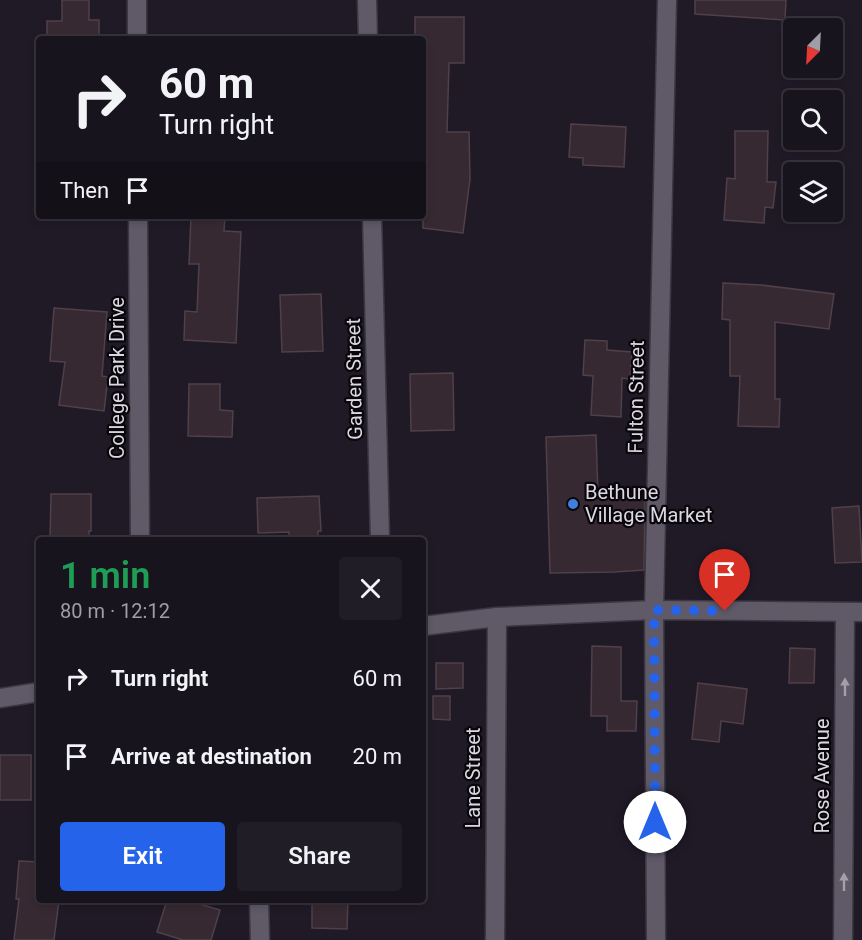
<!DOCTYPE html>
<html lang="en">
<head>
<meta charset="utf-8">
<style>
	body { margin:0; font-family:Roboto,sans-serif; background:#211d26; color:#f1f3f6; height:100vh; display:flex; flex-direction:column; font-size:22px; white-space:nowrap }
	* { box-sizing:border-box; margin:0 }
	p { font-size:20px; color:#9f9ea4 }
	.icon { flex:none; width:33px; height:33px; fill:none; stroke:currentColor; stroke-width:2; stroke-linecap:round; stroke-linejoin:round }
	.map { position:relative; flex:1; overflow:hidden }
	.panel { position:absolute; left:36px; top:537px; width:390px; height:366px; display:flex; flex-direction:column; background:#18141d; border-radius:6px; box-shadow:0 3px 9px #0003,0 0 0 2px #36333b }
	.panel>* { flex:none }
	.banner { position:absolute; left:36px; top:36px; width:390px; height:183px; border-radius:6px; box-shadow:0 3px 9px #0003,0 0 0 2px #36333b; background:#18141d; color:#f1f3f6; overflow:hidden }
	.needle { width:39px; rotate:204deg }
	.tools { position:absolute; left:783px; top:18px; display:grid; gap:12px }
	.tools a { display:grid; place-items:center; width:60px; height:60px; border-radius:6px; background:#18141d; box-shadow:0 3px 9px #0003,0 0 0 2px #36333b; font-size:30px }
	.pin { position:absolute; display:grid; place-items:center; width:51px; height:51px; color:#fff; margin:-62px -26px; border-radius:50% 50% 50% 0; rotate:-45deg; box-shadow:0 0 6px #0007 }
	.pin .icon { rotate:45deg }
	.me { position:absolute; width:66px; margin:-33px; rotate:0deg; stroke-linejoin:round; filter:drop-shadow(0 0 4px #0008) }
	.turn { display:flex; align-items:center; gap:21px; height:126px; padding:0 24px; font-size:27px }
	.turn .icon { width:78px; height:78px; stroke-width:2.5 }
	.turn b { display:block; font-size:42px; line-height:51px }
	.then { display:flex; align-items:center; height:57px; padding:0 24px; background:#0003; gap:12px; font-size:22px }
	.round { display:grid; place-items:center; flex:none; width:63px; height:63px; border-radius:6px; background:#211d26 }
	.headline { display:flex; align-items:center; justify-content:space-between; height:102px; padding:0 24px }
	h1 { font-size:36px; font-weight:600; line-height:45px; color:#1e9e55 }
	.cta { display:flex; gap:12px; margin-top:auto; padding:12px 24px }
	.cta a { flex:1; height:69px; border-radius:6px; background:#2563eb; color:#fff; font-size:24px; font-weight:600; line-height:69px; text-align:center }
	.cta a+a { background:#211d26; color:#f1f3f6 }
	ul { padding:0; list-style:none }
	li { display:flex; align-items:center; gap:18px; height:78px; padding:0 24px }
	li div { flex:1 }
	li b { display:block; font-size:22px }
	li em { font-style:normal }
	.map>svg:first-child { display:block }
	.building { fill:#372932; stroke:#4f4049; stroke-width:1.5 }
	.lines { fill:none; stroke-linecap:round; stroke-linejoin:round }
	.minor-casing { stroke:#3c3841; stroke-width:21 }
	.tertiary-casing { stroke:#3c3841; stroke-width:21 }
	.minor { stroke:#5f5968; stroke-width:18 }
	.tertiary { stroke:#5f5968; stroke-width:18 }
	.oneway { fill:#a49fab }
	.route { stroke:#2563eb; stroke-width:10; stroke-dasharray:0 18 }
	.shop-dot { fill:#3f7fe0; stroke:#09070b; stroke-width:2 }
	.labels { text-anchor:middle; stroke-width:4.5; stroke-linejoin:round; paint-order:stroke }
	.street-label { font-size:20px; fill:#dcd8e1; stroke:#09070b }
	.poi-label { font-size:20px; fill:#dcd8e1; stroke:#09070b; text-anchor:start }
</style>
</head>
<body>
<div class="map">
<svg width="862" height="940" viewBox="0 0 862 940">
	<rect width="100%" height="100%" fill="#201a27"/>
	<g class="building">
		<path d="M62,0H89V20H99V39H47V21H62Z"/>
		<path d="M695,0H786L785,20L695,14Z"/>
		<path d="M415,17H464V63H449L447,132H469L470,179L463,233L423,228V39H415Z"/>
		<path d="M571,124L626,127L624,167L583,165V158L569,157Z"/>
		<path d="M735,131H768L767,182H776L773,208L765,207L764,223L724,220L727,178L735,179Z"/>
		<path d="M191,216H225L224,231L241,232L236,343L184,340L185,311L197,312L199,264H189Z"/>
		<path d="M723,283L761,285L834,294L829,329L775,322V399H780L779,427L738,426L740,376H730V320L722,319Z"/>
		<path d="M321,294L323,351L282,352L280,295Z"/>
		<path d="M54,308L107,312L102,376L108,377L104,411L59,405L65,362L50,361Z"/>
		<path d="M585,340L607,341V350L632,352L630,379L622,378L621,417L591,415L593,376L583,375Z"/>
		<path d="M453,373L454,430L411,431L410,374Z"/>
		<path d="M189,384H220V410L233,411L232,437L188,436Z"/>
		<path d="M596,435L598,494L645,496L644,570L614,572L550,573L546,437Z"/>
		<path d="M51,494H91V531H89V540H50Z"/>
		<path d="M319,496L321,531H318V540H289V532L258,533L257,498Z"/>
		<path d="M859,506L862,562L835,563L832,508Z"/>
		<path d="M592,646L621,647V701H637L636,731H607V716H591Z"/>
		<path d="M790,648L815,649L814,683H789Z"/>
		<path d="M436,663H463V688L436,689Z"/>
		<path d="M698,683L747,689L743,724L721,721L719,742L692,739Z"/>
		<path d="M433,696H450V720L433,719Z"/>
		<rect x="0" y="755" width="31" height="45"/>
		<path d="M19,861L39,862V900H59L54,940H14L19,899H16Z"/>
		<path d="M167,900H186L220,910L211,940H183L157,932Z"/>
		<path d="M312,900H348L347,929L312,928Z"/>
	</g>
	<g class="lines">
		<defs>
			<g id="minor">
				<path d="M137,0V39"/>
				<path d="M367,0L368,39"/>
				<path d="M138,216L140,540"/>
				<path d="M372,216L380,540"/>
				<path d="M259,900L260,940"/>
				<path d="M495,940L497,617"/>
				<path d="M656,940L654,610L667,0"/>
				<path d="M843,940L845,613"/>
			</g>
			<g id="tertiary">
				<path d="M423,626L497,617L654,610L862,612"/>
				<path d="M0,698L39,692"/>
			</g>
		</defs>
		<use href="#minor" class="minor-casing"/>
		<use href="#tertiary" class="tertiary-casing"/>
		<use href="#minor" class="minor"/>
		<use href="#tertiary" class="tertiary"/>
	</g>
	<defs><path id="oneway-solid" d="M-6-.8H1V-3.2L6.5 0L1 3.2V.8H-6Z" transform="scale(1.5)"/></defs>
	<g class="oneway">
		<use href="#oneway-solid" transform="translate(845 687) rotate(-90)"/>
		<use href="#oneway-solid" transform="translate(844 882) rotate(-90)"/>
	</g>
	<g class="lines">
		<path class="route" d="M655,822L654,610L725,611"/>
	</g>
	<circle class="shop-dot" cx="573" cy="504" r="6"/>
	<g class="labels">
		<g class="street-label">
			<text transform="translate(117 378) rotate(-90)" y="7">College Park Drive</text>
			<text transform="translate(354 379) rotate(-91)" y="7">Garden Street</text>
			<text transform="translate(636 397) rotate(-89)" y="7">Fulton Street</text>
			<text transform="translate(822 776) rotate(-90)" y="7">Rose Avenue</text>
			<text transform="translate(473 778) rotate(-90)" y="7">Lane Street</text>
		</g>
		<g class="poi-label">
			<text x="585" y="499">Bethune<tspan x="585" dy="23">Village Market</tspan></text>
		</g>
	</g>
</svg>
<div class="tools">
<a><svg class="needle" viewBox="-14 -14 28 28"><path d="M0-13l5 13h-10z" fill="#e53935"/><path d="M0 13l5-13h-10z" fill="#9f9ea4"/></svg></a>
<a><svg class="icon" aria-label="search" viewBox="0 0 24 24"><circle cx="10" cy="10" r="6"/><path d="M15 15l6 6"/></svg></a>
<a><svg class="icon" aria-label="layers" viewBox="0 0 24 24"><path d="M12 4l9 5-9 5-9-5zM3 14l9 5 9-5"/></svg></a>
</div>
<div class="pin" style="left:725px;top:611px;background:#d93025"><svg class="icon" aria-label="arrive" viewBox="0 0 24 24"><path d="M6 21V4h12l-3 4 3 4H6"/></svg></div>
<svg class="me" style="left:655px;top:822px" viewBox="-20 -20 40 40"><circle r="19" fill="#fff"/><path d="M0-13L10 11 0 6-10 11z" fill="#2563eb"/></svg>
<div class="banner">
<div class="turn"><svg class="icon" aria-label="right" viewBox="0 0 24 24"><path d="M7 20v-9h11M14 6l5 5-5 5"/></svg><div><b>60 m</b>Turn right</div></div>
<div class="then">Then<svg class="icon" aria-label="arrive" viewBox="0 0 24 24"><path d="M6 21V4h12l-3 4 3 4H6"/></svg></div>
</div>
<section class="panel">
<div class="headline"><div><h1>1 min</h1><p>80 m · 12:12</p></div><a class="round"><svg class="icon" aria-label="close" viewBox="0 0 24 24"><path d="M6 6l12 12M18 6L6 18"/></svg></a></div>
<ul>
<li><svg class="icon" aria-label="right" viewBox="0 0 24 24"><path d="M7 20v-9h11M14 6l5 5-5 5"/></svg><div><b>Turn right</b></div><em>60 m</em></li>
<li><svg class="icon" aria-label="arrive" viewBox="0 0 24 24"><path d="M6 21V4h12l-3 4 3 4H6"/></svg><div><b>Arrive at destination</b></div><em>20 m</em></li>
</ul>
<div class="cta"><a>Exit</a><a>Share</a></div>
</section>
</div>
</body>
</html>
